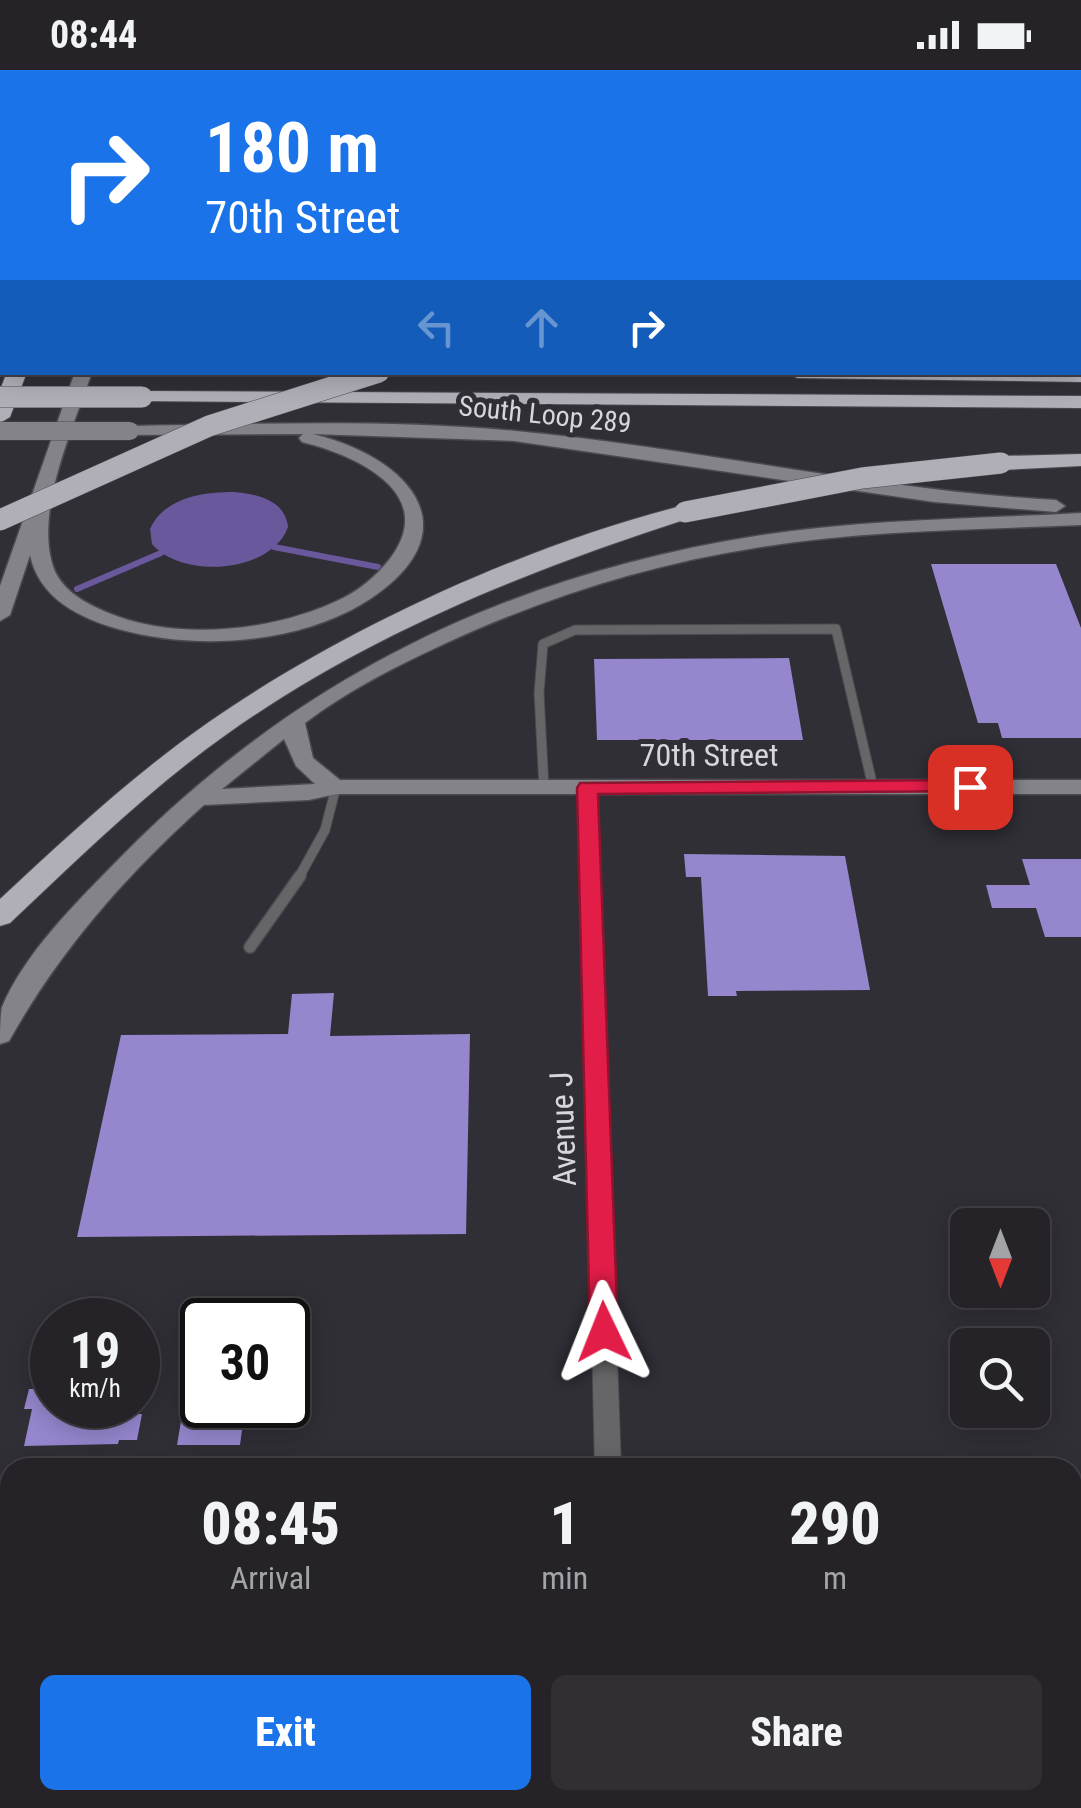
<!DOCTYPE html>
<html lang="en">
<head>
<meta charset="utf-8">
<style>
	body { margin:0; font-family:"Roboto Condensed",sans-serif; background:#312f34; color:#f1f3f6; height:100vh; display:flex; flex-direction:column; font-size:38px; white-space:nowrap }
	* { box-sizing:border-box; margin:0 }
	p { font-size:32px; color:#a3a4a8 }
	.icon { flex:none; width:55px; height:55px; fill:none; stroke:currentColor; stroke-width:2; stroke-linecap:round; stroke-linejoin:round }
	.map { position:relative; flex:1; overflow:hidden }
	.details { position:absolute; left:0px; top:1388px; width:1082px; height:352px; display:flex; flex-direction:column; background:#252328; border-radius:30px 30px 0 0; box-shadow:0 5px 25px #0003,0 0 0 2px #424045 }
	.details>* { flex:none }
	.banner { position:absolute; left:0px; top:0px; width:1082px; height:305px; box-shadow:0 5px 25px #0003,0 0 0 2px #424045; background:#1a73e8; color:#fff; overflow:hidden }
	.needle { width:65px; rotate:180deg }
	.controls { position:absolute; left:950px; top:1138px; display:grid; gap:20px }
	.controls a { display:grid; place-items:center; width:100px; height:100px; border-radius:15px; background:#252328; box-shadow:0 5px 25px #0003,0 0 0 2px #424045; font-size:50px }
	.speed { position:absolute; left:30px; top:1228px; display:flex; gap:20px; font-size:50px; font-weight:700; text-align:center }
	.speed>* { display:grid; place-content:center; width:130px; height:130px; border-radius:50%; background:#252328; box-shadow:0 5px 25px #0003,0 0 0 2px #424045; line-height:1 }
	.speed small { font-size:25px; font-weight:400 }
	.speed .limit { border:5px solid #111; border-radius:15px; background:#fff; color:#111 }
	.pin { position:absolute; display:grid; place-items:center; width:85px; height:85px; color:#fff; margin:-42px; border-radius:20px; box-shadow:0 5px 15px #0006 }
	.me { position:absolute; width:110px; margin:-55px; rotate:358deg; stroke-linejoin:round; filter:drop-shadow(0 0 8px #0008) }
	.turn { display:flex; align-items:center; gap:35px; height:210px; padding:0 40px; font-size:45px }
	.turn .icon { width:130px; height:130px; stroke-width:2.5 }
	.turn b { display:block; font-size:70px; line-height:85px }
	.lanes { display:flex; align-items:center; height:95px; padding:0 40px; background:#0003; justify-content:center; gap:50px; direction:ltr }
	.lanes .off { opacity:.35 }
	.eta { display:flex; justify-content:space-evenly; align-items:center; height:170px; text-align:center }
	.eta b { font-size:60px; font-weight:800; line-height:70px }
	.cta { display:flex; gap:20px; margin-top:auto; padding:20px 40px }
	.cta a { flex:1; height:115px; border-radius:15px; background:#1a73e8; color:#fff; font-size:40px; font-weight:800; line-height:115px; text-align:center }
	.cta a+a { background:#312f34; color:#f1f3f6 }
	.status { display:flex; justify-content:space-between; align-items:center; height:70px; padding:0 50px; background:#252328; direction:ltr }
	.status svg { height:28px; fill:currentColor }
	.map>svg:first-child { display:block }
	.water { fill:#69589c }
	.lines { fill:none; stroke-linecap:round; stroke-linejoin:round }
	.stream-far1 { stroke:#69589c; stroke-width:5 }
	.stream { stroke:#69589c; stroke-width:6 }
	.building { fill:#9686ce }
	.lane-far2-casing { stroke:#4c4a50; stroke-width:11 }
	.lane-far1-casing { stroke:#4c4a50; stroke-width:14 }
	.lane-casing { stroke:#4c4a50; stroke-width:16 }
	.street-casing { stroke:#4c4a50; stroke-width:2 }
	.secondary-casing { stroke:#4c4a50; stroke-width:3 }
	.highway-casing { stroke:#4c4a50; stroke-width:2 }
	.lane-far2 { stroke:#666669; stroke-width:9 }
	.lane-far1 { stroke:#666669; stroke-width:11 }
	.lane { stroke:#666669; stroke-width:14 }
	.street { fill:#666669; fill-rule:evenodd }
	.secondary { fill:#848389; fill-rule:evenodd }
	.highway { fill:#b0aeb7; fill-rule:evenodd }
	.secondary-bridge-casing { stroke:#4c4a50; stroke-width:19; stroke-linecap:butt }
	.highway-bridge-casing { stroke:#4c4a50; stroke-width:22; stroke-linecap:butt }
	.secondary-bridge { stroke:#848389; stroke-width:18 }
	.highway-bridge { stroke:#b0aeb7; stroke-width:21 }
	.route { fill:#e11d48; stroke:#92132f; stroke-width:2.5 }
	.labels { text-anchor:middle; stroke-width:10; stroke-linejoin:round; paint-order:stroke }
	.far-street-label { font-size:28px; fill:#d7d7db; stroke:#312f36 }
	.street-label { font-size:32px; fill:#d7d7db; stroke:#312f36 }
</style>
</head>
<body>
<div class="status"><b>08:44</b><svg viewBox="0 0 49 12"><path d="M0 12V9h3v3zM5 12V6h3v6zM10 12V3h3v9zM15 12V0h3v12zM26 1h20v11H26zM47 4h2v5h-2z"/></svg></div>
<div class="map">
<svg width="1081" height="1738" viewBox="0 0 1081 1738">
	<rect width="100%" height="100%" fill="#312f36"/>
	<path class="water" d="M233,422C257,424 285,430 288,457C271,504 181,509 152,474L150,459C164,428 202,422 233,422Z"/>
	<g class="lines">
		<path class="stream-far1" d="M274,477L279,478"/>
		<g class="stream">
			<path d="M274,477L378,497"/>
			<path d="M77,519L161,483"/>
		</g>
	</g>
	<g class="building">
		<path d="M931,494H1056L1081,558V668H1002L998,653H978Z"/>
		<path d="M789,588L803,670H597L594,589Z"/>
		<path d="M684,784L845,786L870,920L736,921L737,926H708L701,807H686Z"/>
		<path d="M1022,789H1081V867H1045L1036,838H992L986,815H1030Z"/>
		<path d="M334,923L330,966L470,964L466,1164L77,1167L121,965L288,964L292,924Z"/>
		<path d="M44,1286L52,1287V1335H126L124,1344H142L137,1370H119L118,1374L24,1376L32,1339H24L29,1319H37Z"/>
		<path d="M182,1345H244L240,1375H177Z"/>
	</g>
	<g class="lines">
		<defs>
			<g id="lane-far2">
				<path d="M544,718L539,623L543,574L575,560L836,559L873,717"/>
				<path d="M298,809L325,760L336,717"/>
			</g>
			<path id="lane-far1" d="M250,877L300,806"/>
			<g id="lane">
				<path d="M0,1514H10"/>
				<path d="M427,1730V1738"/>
				<path d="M540,1730V1738"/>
			</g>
			<g id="street">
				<path d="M236,0H249L250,2H238Z"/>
				<path d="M395,0H405L406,2H396Z"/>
				<rect x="475" y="0" width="10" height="2"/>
				<rect x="602" y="0" width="10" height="2"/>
				<path d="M705,0H715L716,2H706Z"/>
				<path d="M790,0H800L801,2H791Z"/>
				<path d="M885,0H895L896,2H886Z"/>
				<path d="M975,0H985L986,2H976Z"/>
				<path d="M1068,0H1079L1080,2H1070Z"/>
				<rect x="1080" y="68" width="1" height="6"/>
				<path d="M588,712L597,718L621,1398H595L579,718Z"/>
				<rect x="603" y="1730" width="30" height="8"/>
			</g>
			<g id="secondary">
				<rect x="202" y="0" width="12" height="2"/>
				<path d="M2,11V20L0,21V12Z"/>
				<rect x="1080" y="207" width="1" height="10"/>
				<rect x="0" y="264" width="2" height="10"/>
				<path d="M75,302H92C74,356 36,437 52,493C59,519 83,532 106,542C177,572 274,562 343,528C361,519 377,505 389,490C441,423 355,385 302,372L299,368L303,364L124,365V357L130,356C258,354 388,349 516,361C697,378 874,420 1056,430L1065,436L1056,442L934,432L514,371L313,364C415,389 475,465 362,534C293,575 193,580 118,559C79,548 39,528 30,485L10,545L0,551V516Z"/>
				<path d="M1081,443V455C972,460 863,460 755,478C647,495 543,528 444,574C396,596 347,621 305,653L313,688L340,710H1081V724H336L309,730L204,735C126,805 60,880 9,971L0,974C0,962 0,947 2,937C25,883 74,835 114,794C292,610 504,506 756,466C863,449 973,449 1081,443ZM284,669L296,696L315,714L222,719Z"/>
			</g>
			<g id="highway">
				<rect x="1080" y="248" width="1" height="12"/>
				<path d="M1081,300V312L797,308L787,302Z"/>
				<path d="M7,302H27L10,347L0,353V320Z"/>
				<path d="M142,321L1081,326V338L135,331L132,327L135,323Z"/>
				<path d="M1081,384V396L1001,400L990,393L1001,386Z"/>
				<path d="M685,435L693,437L696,442L693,447C529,500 369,563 227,664C149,719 80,787 10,853L0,856V829C67,767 134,704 209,652C343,559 526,475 685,435Z"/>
			</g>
		</defs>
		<use href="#lane-far2" class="lane-far2-casing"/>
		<use href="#lane-far1" class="lane-far1-casing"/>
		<use href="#lane" class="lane-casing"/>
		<use href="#street" class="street-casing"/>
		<use href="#secondary" class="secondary-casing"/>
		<use href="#highway" class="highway-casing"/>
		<use href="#lane-far2" class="lane-far2"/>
		<use href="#lane-far1" class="lane-far1"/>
		<use href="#lane" class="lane"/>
		<use href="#street" class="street"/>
		<use href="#secondary" class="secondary"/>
		<use href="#highway" class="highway"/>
		<defs>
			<path id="secondary-bridge" d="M0,361H130"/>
			<g id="highway-bridge">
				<path d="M0,327H142"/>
				<path d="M685,442L862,408L1001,393"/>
				<path d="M0,450L209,356L379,302"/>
			</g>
		</defs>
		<use href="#secondary-bridge" class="secondary-bridge-casing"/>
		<use href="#highway-bridge" class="highway-bridge-casing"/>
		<use href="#secondary-bridge" class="secondary-bridge"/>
		<use href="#highway-bridge" class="highway-bridge"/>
	</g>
	<path class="route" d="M970,710L977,712L980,717L977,721L598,724L618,1262L614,1271L604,1274L594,1271L590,1262L577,718L580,713Z"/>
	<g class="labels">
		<g class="far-street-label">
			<text transform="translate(545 344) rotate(6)" y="10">South Loop 289</text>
		</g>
		<g class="street-label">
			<text x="709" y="696">70th Street</text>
			<text transform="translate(563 1059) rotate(-92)" y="11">Avenue J</text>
		</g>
	</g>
</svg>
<div class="controls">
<a><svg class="needle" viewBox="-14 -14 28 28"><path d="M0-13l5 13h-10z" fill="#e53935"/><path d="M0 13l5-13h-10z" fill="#a3a4a8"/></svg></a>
<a><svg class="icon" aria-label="search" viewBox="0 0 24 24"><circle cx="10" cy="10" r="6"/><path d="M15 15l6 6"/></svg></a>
</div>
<div class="speed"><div>19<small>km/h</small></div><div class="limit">30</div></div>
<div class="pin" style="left:970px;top:717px;background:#d93025"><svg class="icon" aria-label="arrive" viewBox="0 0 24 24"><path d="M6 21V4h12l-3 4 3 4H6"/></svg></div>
<svg class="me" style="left:604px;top:1262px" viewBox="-20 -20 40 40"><path d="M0-17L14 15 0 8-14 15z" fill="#e11d48" stroke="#fff" stroke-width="4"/></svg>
<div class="banner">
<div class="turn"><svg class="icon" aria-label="right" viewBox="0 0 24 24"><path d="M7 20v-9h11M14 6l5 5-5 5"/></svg><div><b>180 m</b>70th Street</div></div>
<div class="lanes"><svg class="icon off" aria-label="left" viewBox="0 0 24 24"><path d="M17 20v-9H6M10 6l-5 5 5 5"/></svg><svg class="icon off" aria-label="ahead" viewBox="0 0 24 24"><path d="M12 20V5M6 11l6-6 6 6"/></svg><svg class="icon" aria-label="right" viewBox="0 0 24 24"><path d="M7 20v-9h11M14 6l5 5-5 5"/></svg></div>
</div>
<section class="details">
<div class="eta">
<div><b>08:45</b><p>Arrival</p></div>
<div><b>1</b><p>min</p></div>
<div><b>290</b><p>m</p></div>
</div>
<div class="cta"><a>Exit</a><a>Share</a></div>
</section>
</div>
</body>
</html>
